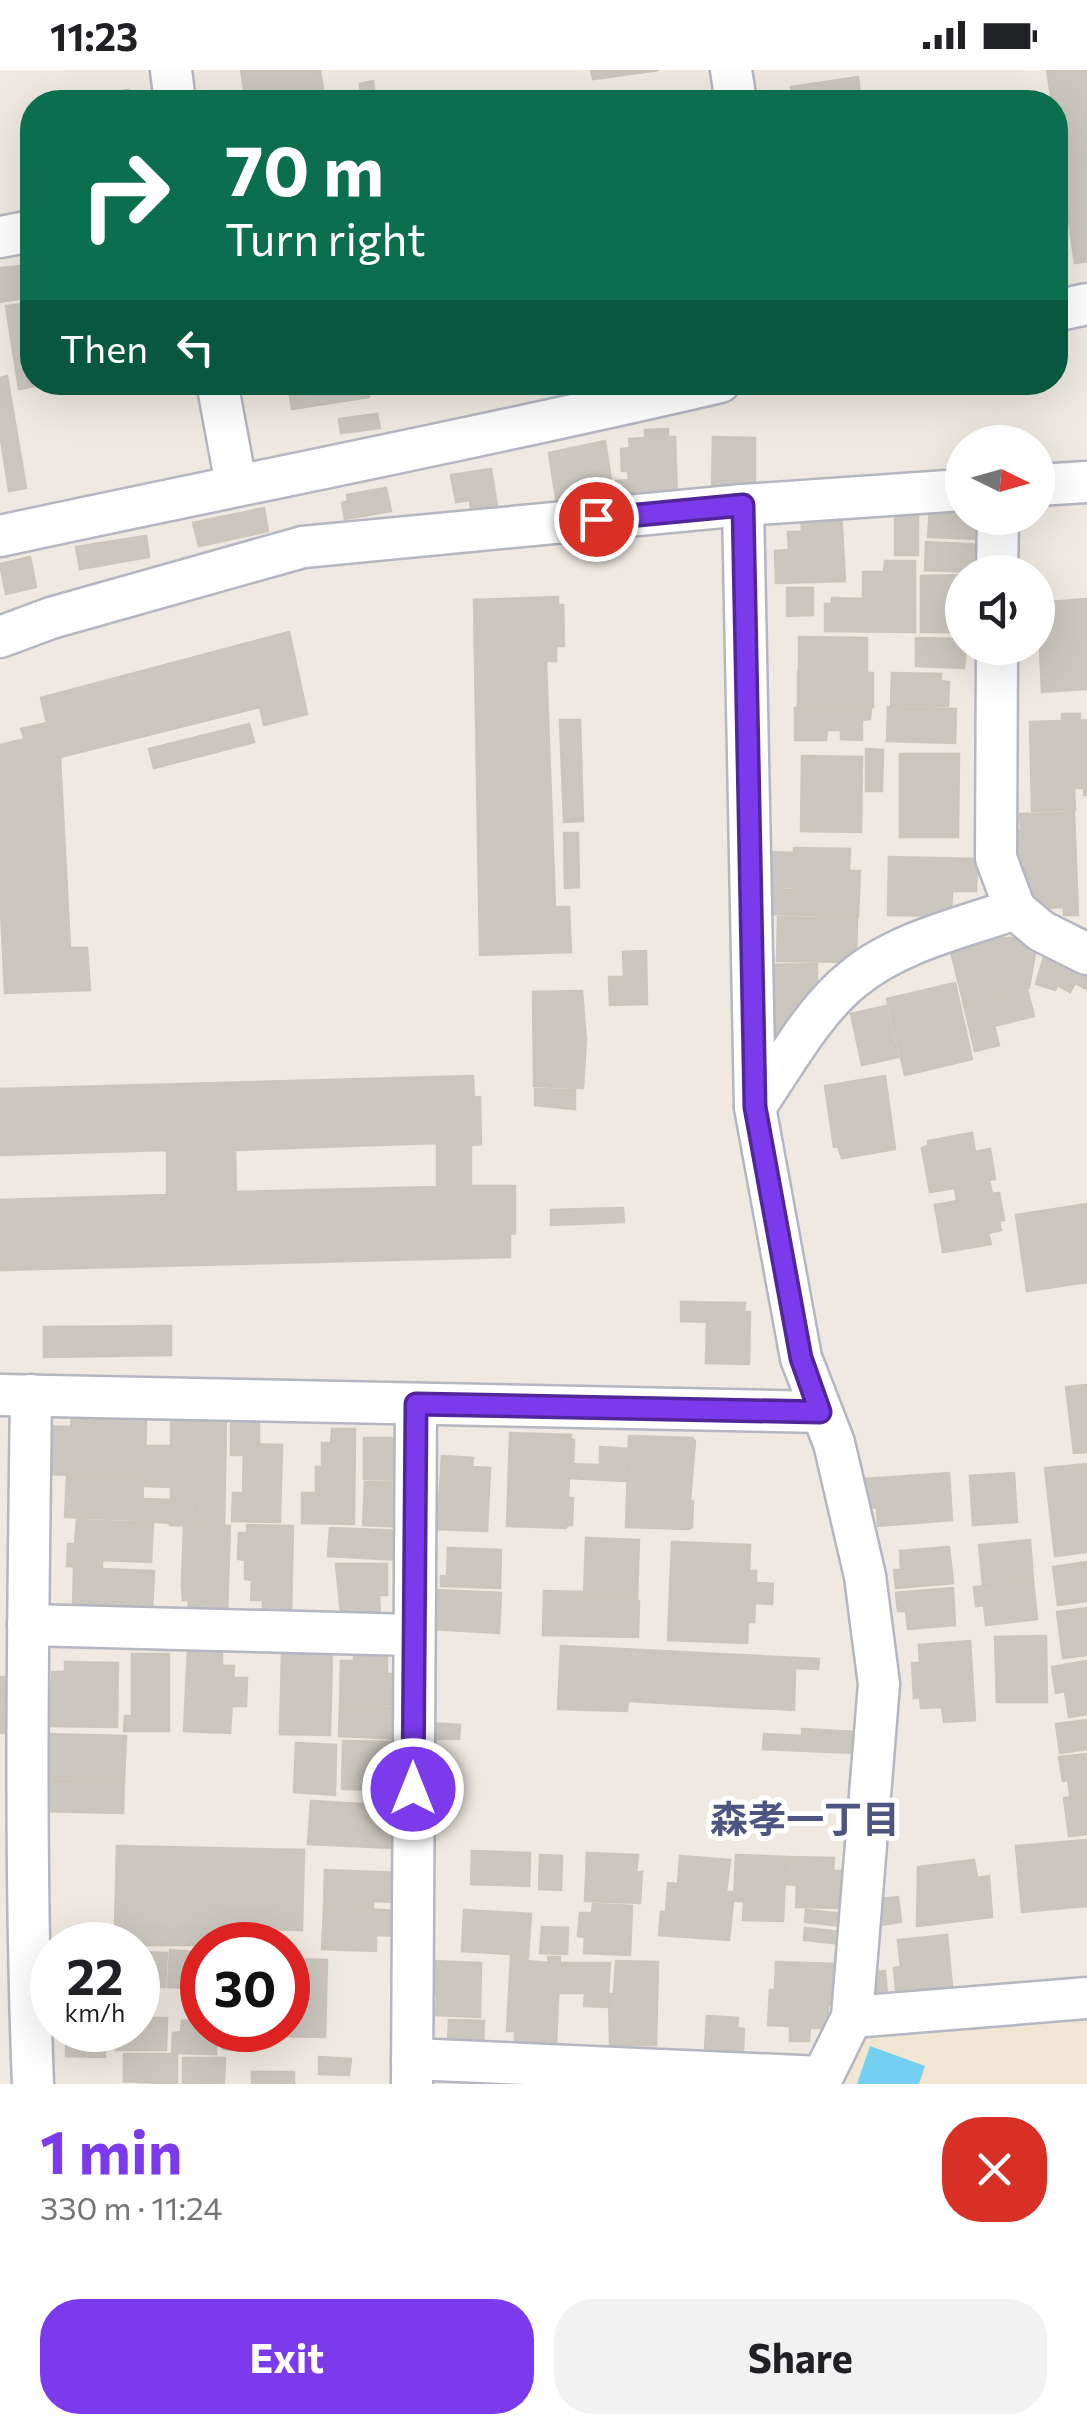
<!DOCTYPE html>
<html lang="en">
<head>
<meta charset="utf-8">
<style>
	body { margin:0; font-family:Commissioner,"Noto Sans JP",sans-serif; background:#f2f2f2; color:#202124; height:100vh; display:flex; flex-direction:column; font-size:38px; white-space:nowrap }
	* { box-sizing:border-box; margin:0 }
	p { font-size:32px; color:#757577 }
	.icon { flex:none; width:55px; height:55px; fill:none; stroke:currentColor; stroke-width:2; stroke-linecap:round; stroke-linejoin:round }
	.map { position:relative; height:2014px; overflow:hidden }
	.panel { display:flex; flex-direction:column; background:#fff; flex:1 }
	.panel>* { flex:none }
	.hud { position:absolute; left:20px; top:20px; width:1048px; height:305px; border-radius:40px; box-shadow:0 10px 40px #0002; background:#0b6e4f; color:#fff; overflow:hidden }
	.needle { width:65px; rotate:95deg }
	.fabs { position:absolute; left:945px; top:355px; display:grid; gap:20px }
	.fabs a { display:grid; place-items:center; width:110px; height:110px; border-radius:50%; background:#fff; box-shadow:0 10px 40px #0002; font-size:50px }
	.speed { position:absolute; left:30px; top:1852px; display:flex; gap:20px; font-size:50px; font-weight:700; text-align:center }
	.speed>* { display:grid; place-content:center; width:130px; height:130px; border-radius:50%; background:#fff; box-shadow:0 10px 40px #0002; line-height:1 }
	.speed small { font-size:25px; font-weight:400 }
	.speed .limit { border:15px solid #d22; background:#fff; color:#111 }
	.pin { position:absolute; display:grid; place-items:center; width:85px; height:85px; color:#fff; margin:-42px; border:5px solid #fff; border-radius:50%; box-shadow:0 2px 10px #0007 }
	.me { position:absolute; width:110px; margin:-55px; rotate:0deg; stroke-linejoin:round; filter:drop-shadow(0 0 8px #0008) }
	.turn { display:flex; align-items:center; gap:35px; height:210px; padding:0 40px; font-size:45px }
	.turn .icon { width:130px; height:130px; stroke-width:2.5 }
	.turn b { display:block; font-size:70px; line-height:85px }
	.then { display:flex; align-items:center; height:95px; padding:0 40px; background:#0003; gap:20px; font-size:38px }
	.round { display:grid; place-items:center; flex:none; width:105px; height:105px; border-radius:40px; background:#f2f2f2 }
	.overview { display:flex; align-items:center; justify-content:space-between; height:170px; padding:0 40px }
	h1 { font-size:60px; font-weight:700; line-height:75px; color:#7c3aed }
	.cta { display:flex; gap:20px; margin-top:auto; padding:20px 40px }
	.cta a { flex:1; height:115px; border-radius:40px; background:#7c3aed; color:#fff; font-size:40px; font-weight:700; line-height:115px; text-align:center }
	.cta a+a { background:#f2f2f2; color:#202124 }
	.status { display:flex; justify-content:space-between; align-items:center; height:70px; padding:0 50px; background:#fff; direction:ltr }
	.status svg { height:28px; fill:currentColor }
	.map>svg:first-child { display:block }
	.education { fill:#f0e6d1 }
	.water { fill:#75cff0 }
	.building { fill:#cbc7bf; stroke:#cbc5ba; stroke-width:2.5; fill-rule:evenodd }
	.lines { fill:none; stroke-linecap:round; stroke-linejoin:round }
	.minor-casing { stroke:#b4b7c1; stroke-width:45 }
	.minor { stroke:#fff; stroke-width:40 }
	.route-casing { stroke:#51269a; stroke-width:25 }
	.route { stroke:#7c3aed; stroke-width:18 }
	.labels { text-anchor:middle; stroke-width:10; stroke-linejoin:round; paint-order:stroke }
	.neighbourhood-label { font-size:38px; font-weight:bold; fill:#4d5680; stroke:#fff }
</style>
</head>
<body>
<div class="status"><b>11:23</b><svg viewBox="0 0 49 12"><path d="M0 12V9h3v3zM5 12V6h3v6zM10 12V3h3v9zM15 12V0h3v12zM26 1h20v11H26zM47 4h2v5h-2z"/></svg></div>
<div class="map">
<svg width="1087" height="2014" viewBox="0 0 1087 2014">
	<rect width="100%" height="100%" fill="#efe9e1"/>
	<path class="education" d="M1087,1941V2014H836L850,1973L871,1960Z"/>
	<path class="water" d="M870,1976L925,1996L919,2014H857Z"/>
	<g class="building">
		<path d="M241,0H320L325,32H246Z"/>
		<path d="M591,0H659L593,9Z"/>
		<path d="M1047,0H1087V191L1075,193L1055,56V32H1052Z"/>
		<path d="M858,7L860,24L871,23L872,32H793L791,17Z"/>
		<path d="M373,11L376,32H362L360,14Z"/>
		<path d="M129,20L130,32H69V29Z"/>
		<path d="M20,196L24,228L0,232V198Z"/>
		<path d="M24,234L35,316L19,319L6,236Z"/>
		<path d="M7,306L26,418L9,421L0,363V308Z"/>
		<path d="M288,312H367L369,327L292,339Z"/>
		<path d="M377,344L380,358L341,363L339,349Z"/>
		<path d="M668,359V367H675L677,427L616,429V411L629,410L628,401H622L621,379L630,378L629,369L645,368V360Z"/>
		<path d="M713,367L755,368V420H712Z"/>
		<path d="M605,371L613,423L557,434L549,383Z"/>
		<path d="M491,399L497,436L471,440L470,430L456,432L451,405Z"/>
		<path d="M386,418L391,441L345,449L342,433L348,431L347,425Z"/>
		<path d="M264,438L268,461L199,476L193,453Z"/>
		<path d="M930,438L962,439L964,450L982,451V469L928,467Z"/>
		<path d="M895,439L918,440V485H895Z"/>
		<path d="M801,441H841L845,511L776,513L775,481L789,480L788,462H802Z"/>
		<path d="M146,466L149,487L80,499L76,477Z"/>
		<path d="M926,472L989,475L977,487V502L925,500Z"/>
		<path d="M30,487L36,517L6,524L0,494Z"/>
		<path d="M885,491H915V562L825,561V534H832V528L863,529V502H884Z"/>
		<path d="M962,505V562H921V506Z"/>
		<path d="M787,518H813V545L787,546Z"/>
		<path d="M558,527V535H563L564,576H556V591H546L555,837H569L571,882L480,885L474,530Z"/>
		<path d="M1087,529V619L1042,622L1038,533Z"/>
		<path d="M289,562L307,644L264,655L260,637L60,687L70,878H87L90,920L5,923L0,821V675L25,669L21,659L47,653L41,628Z"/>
		<path d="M799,567L867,568V602H799Z"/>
		<path d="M916,568L957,569V574L966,578L964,598L916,596Z"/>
		<path d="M798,602L873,603V637L798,636Z"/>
		<path d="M892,603L941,604V611L949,612L948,636L891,635Z"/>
		<path d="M888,637L956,639L955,673L887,671Z"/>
		<path d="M795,638H871L870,649L862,650V670L841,669V660H827L826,670H795Z"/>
		<path d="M1062,644H1080V651L1087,650V725H1084V718H1074L1075,740L1032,741L1030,652L1062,651Z"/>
		<path d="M560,650H580L583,751L564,752Z"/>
		<path d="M249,654L254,672L154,698L149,679Z"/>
		<path d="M866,679L883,680L882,721H866Z"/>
		<path d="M900,684H959L958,767H900Z"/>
		<path d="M802,686L862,687L861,762L801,761Z"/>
		<path d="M1074,742L1078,845H1064L1060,743Z"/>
		<path d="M1060,743L1064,837L1040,838L1039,829H1025L1016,822L1014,761H1021L1020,744Z"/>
		<path d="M564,763H578L579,817L565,818Z"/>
		<path d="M794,778L850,779L849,801H860L858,847L802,845V824H793Z"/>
		<path d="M772,782L794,783L793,817H771Z"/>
		<path d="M889,787L977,789L976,821H952L951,846L888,845Z"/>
		<path d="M772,819L792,820L793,824H802V845L771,844Z"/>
		<path d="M778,847L857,849L856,892L777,891Z"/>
		<path d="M973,868H1012L1037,872L1029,918L964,934L949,874Z"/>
		<path d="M1047,877L1087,892V919L1075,913L1070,922L1057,915L1055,920L1036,914Z"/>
		<path d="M646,881L647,934L610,935L609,907H624L623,882Z"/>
		<path d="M817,894V930L772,983V895Z"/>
		<path d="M955,913L972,989L905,1005L887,929Z"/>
		<path d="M1027,919L1034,946L994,956L999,975L975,981L964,935Z"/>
		<path d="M582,921L586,970L583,1018L534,1016L533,922Z"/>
		<path d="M886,936L898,987L862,995L851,944Z"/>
		<path d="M473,1006L474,1028L480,1027L481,1074L471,1075V1116H515V1163L510,1164V1187L0,1200V1130L167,1125V1080L0,1085V1019ZM437,1073V1117L236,1122L235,1080Z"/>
		<path d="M885,1006L895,1079L842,1088L838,1076L834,1077L825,1016Z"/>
		<path d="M535,1019L575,1020V1039L535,1035Z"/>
		<path d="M972,1063L975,1082L990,1079L995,1109L989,1110L992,1124L999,1123L1004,1150L999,1151L1001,1160L988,1163L991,1174L943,1182L935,1135L957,1131L955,1118L930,1122L922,1078L928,1076V1071Z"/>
		<path d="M1087,1134V1212L1027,1221L1016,1145Z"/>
		<path d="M623,1138L624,1152L551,1155V1140Z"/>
		<path d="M681,1232L745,1233L744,1242H750L749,1294L706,1293L707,1252L681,1251Z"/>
		<path d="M171,1256V1285L44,1287V1257Z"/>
		<path d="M1087,1315V1382L1074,1383L1066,1317Z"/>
		<path d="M72,1347L146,1348L145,1407L42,1404L43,1356L71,1357Z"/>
		<path d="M171,1350L226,1351L224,1456H195L196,1429L171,1428V1417L145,1416L146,1376H171Z"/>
		<path d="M231,1352H259V1375L244,1374V1385H231Z"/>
		<path d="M332,1359H355L354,1454L302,1453V1423H316V1397H322V1373H331Z"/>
		<path d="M510,1363L571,1365L570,1369L574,1370L573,1394H569V1408L568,1428H573L572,1455H567L566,1458L507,1456Z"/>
		<path d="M629,1366L692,1368L695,1371L690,1431H693L692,1457L688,1459L626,1457Z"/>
		<path d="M364,1368H408V1410L364,1409Z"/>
		<path d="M244,1374L282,1375L280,1452L232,1451L233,1423H243Z"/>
		<path d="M600,1377L629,1379L627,1411L569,1408V1394L600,1395Z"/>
		<path d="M442,1386L473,1388L472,1397L490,1398L487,1461L431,1459L432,1432L439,1433Z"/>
		<path d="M1087,1394V1482L1055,1486L1045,1398Z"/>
		<path d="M949,1403L952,1450L878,1456L877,1437L860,1439L852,1410Z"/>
		<path d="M1014,1403L1017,1452L973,1455L970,1406Z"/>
		<path d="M67,1406L143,1409L142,1450L65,1447Z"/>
		<path d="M365,1412L407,1413L406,1457L363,1455Z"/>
		<path d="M171,1428L196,1429L195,1456L170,1455Z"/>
		<path d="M144,1429L171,1430L169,1453L143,1451Z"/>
		<path d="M77,1450L153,1453L151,1492L102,1490V1497L67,1496L68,1474H75Z"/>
		<path d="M184,1455L230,1456L227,1543L188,1542L189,1530H183L182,1515Z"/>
		<path d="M247,1455L293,1456L291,1545H263V1530H251L252,1510L245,1509V1490L238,1489L239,1463H247Z"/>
		<path d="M330,1458L403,1461L401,1490L328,1486Z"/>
		<path d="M586,1468L639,1470L637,1529L584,1527Z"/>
		<path d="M1030,1470L1033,1510L983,1515L979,1475Z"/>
		<path d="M672,1472L750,1475L749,1501H756V1513L773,1514L772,1534L755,1533L754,1552H748L747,1573L668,1570Z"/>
		<path d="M949,1477L953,1513L896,1518L894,1500H901L900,1481Z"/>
		<path d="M448,1478L501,1480L500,1518L441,1516V1506H447Z"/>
		<path d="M1087,1492V1531L1058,1535L1053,1497Z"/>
		<path d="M336,1494H387V1525H379L380,1544H341Z"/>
		<path d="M74,1498L154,1501L152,1540L73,1537Z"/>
		<path d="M1033,1511L1037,1549L986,1555L984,1535L976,1536L974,1517Z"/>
		<path d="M953,1518L955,1555L908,1559L906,1541H898L896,1523Z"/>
		<path d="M434,1520L501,1523L499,1563L432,1559Z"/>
		<path d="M544,1521L584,1522L583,1529L639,1531L638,1567L543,1565Z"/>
		<path d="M1087,1538V1585L1063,1588L1057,1542Z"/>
		<path d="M1046,1566L1047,1632H997L995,1567Z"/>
		<path d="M970,1571L975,1650L944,1652L942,1637L921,1638L920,1627L914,1628L912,1593H920L919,1575Z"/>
		<path d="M354,1573L387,1574V1604H398L397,1635L340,1634L341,1591H354Z"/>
		<path d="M561,1576L819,1589L818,1599L795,1598L794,1640L628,1631L627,1641L558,1639Z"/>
		<path d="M188,1578L222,1579V1596H234L230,1663L184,1661Z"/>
		<path d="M282,1581L332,1582L330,1665L280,1664Z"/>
		<path d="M132,1584H169V1661H124L125,1646H132Z"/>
		<path d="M1087,1591V1644L1069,1647L1065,1621L1056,1623L1052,1597Z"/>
		<path d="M65,1592L118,1593L117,1657L50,1656L52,1602H65Z"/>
		<rect x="0" y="1607" width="6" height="56"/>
		<path d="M235,1608H247L246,1636H234Z"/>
		<path d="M340,1636L403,1638V1669L339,1666Z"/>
		<path d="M1087,1650V1679L1060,1683L1056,1654Z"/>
		<path d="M427,1653L460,1655L459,1669L425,1668Z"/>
		<path d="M802,1659L856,1662L855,1683L763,1679L764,1664L802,1666Z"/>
		<path d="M41,1664L126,1666L124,1710L40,1706Z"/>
		<path d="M343,1671L396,1672L395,1715H378L379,1720L342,1719Z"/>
		<path d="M296,1673L336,1675L335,1725L294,1722Z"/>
		<path d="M1087,1684V1723L1070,1725L1068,1710L1063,1711L1059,1687Z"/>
		<path d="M40,1709L124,1711L123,1743L38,1741Z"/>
		<path d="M1087,1725V1764L1069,1766L1064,1728Z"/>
		<path d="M311,1731L396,1736L394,1778L308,1774Z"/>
		<path d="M1086,1770L1087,1836L1022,1842L1016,1776Z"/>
		<path d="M117,1776L304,1780L302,1860L115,1856Z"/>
		<path d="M472,1781L530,1783L529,1816L471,1814Z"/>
		<path d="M587,1783L638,1785L636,1803L642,1802L640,1833L585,1831Z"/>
		<path d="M540,1785L562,1786L561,1820L539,1819Z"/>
		<path d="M736,1785L786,1787L783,1851L743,1850L744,1831H734Z"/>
		<path d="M680,1786L730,1790L726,1822H734L729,1870L659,1865L661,1842H666L668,1813L678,1814Z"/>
		<path d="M787,1787L834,1788L833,1801H847V1838L796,1837L797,1815L786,1814Z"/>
		<path d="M974,1790L977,1808L989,1806L992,1847L917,1856L918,1797Z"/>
		<path d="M325,1800L400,1803L399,1832L373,1831V1839L324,1837Z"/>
		<path d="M898,1827L901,1852L880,1855L877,1829Z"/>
		<path d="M593,1834L632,1836L630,1885L584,1883L585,1867L578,1866L580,1843H592Z"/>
		<path d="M324,1837L399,1841L398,1866L376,1865V1881L322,1879Z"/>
		<path d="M464,1840L531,1844L528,1885L462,1881Z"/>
		<path d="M806,1840L843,1844L842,1856L805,1852Z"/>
		<path d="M115,1856L215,1858L214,1875H115Z"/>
		<path d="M542,1857L568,1858L567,1884L540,1883Z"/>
		<path d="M805,1858L842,1862L840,1874L804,1870Z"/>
		<path d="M947,1865L953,1926L897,1932L894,1898L901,1897L898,1870Z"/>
		<path d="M170,1880L202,1883V1930H193L194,1918L168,1917Z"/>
		<path d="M138,1882L167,1883L165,1917L138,1916Z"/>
		<path d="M511,1886L528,1887L527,1891L549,1893L548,1887H560L556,1974L515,1972V1961H507Z"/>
		<path d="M288,1889L327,1890L325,1967L270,1966V1960H288Z"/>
		<path d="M429,1891L481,1893L480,1947L436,1945L437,1924H428Z"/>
		<path d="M616,1891L658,1892L656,1975H610L609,1924H614Z"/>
		<path d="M776,1892L837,1894L836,1935H828L827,1958H810L809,1971H790V1956L768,1955L770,1920H775Z"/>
		<path d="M562,1893H610L607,1937L584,1936L585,1923H559Z"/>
		<path d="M885,1901L887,1925L872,1927L870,1903Z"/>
		<path d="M193,1945H202V1960H216V1984L172,1983L173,1963L181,1962L182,1951L192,1950Z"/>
		<path d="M707,1946L738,1948L737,1958L744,1959L743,1981L705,1980Z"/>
		<path d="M138,1948H167L166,1980H116V1960H138Z"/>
		<path d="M449,1950L484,1951L483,1977L448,1976Z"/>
		<path d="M66,1960H106L105,1987L66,1986Z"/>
		<path d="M224,1960L249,1961L248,1981L223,1979Z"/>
		<path d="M124,1984H177V2014L124,2011Z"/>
		<path d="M319,1987L351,1989L349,2005L319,2004Z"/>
		<path d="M183,1988H225L224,2014H183Z"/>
		<rect x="252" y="2002" width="42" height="12"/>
	</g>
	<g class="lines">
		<defs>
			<g id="minor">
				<path d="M171,0L175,32"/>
				<path d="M731,0L736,32"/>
				<path d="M0,167L32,161"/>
				<path d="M1055,241L1087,234"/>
				<path d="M217,312L236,414"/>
				<path d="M1038,415L1087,412"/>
				<path d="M743,435L755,1037L801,1288L834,1373L865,1506L879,1614L852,1947L819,2014"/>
				<path d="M0,466C240,414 481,368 720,312"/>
				<path d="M997,502L998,448"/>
				<path d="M0,567L51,548L303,477L743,435L962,420"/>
				<path d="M997,578L996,788L1015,839"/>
				<path d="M755,1037C785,994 812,942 853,909C897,872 961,858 1015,839L1041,861L1087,884"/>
				<path d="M0,1325L820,1342"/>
				<path d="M31,1325C28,1555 24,1785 33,2014"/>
				<path d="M28,1555L413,1565"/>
				<path d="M852,1947L1087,1928"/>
				<path d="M412,1989L822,2007"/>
				<path d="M412,2014L416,1334"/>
			</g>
		</defs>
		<use href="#minor" class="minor-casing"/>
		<use href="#minor" class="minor"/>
	</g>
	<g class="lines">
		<defs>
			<path id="route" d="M413,1719L416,1334L820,1342L801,1288L755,1037L743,435L596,449"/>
		</defs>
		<use href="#route" class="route-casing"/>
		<use href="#route" class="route"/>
	</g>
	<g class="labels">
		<g class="neighbourhood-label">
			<text x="805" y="1763">森孝一丁目</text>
		</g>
	</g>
</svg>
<div class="fabs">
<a><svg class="needle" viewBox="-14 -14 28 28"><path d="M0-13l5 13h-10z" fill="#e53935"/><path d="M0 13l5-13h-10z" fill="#757577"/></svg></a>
<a><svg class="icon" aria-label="sound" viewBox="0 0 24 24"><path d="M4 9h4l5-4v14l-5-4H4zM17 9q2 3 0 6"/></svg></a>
</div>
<div class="speed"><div>22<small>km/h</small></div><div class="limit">30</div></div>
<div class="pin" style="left:596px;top:449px;background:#d93025"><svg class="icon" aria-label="arrive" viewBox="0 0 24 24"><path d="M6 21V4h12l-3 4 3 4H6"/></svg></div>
<svg class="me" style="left:413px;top:1719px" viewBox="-20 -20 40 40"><circle r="17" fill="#7c3aed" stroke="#fff" stroke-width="3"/><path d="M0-11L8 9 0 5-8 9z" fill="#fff"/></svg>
<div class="hud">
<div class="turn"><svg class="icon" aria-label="right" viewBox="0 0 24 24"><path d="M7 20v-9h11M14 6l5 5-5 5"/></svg><div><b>70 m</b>Turn right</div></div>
<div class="then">Then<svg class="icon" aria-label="left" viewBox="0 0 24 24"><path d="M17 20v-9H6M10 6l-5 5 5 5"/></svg></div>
</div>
</div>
<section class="panel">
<div class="overview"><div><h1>1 min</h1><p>330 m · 11:24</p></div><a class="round" style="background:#d93025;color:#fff"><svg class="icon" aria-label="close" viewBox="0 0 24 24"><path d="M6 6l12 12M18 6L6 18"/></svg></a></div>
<div class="cta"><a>Exit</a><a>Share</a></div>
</section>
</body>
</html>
